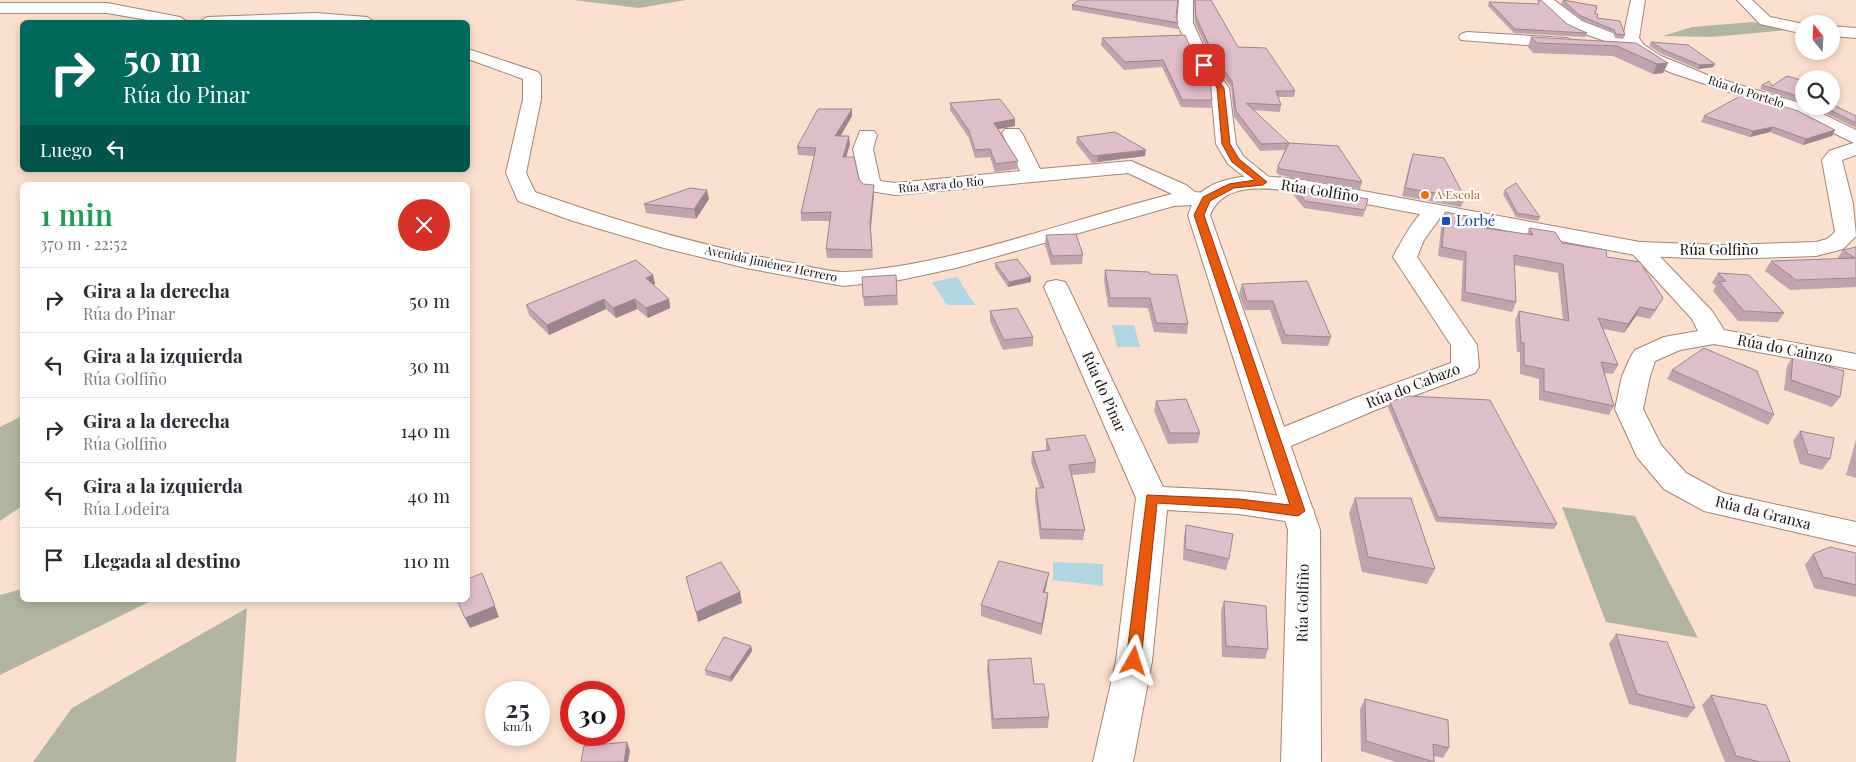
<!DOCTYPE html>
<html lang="es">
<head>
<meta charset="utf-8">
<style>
	body { margin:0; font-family:"Playfair Display",serif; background:#f2f2f3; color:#2b2b33; height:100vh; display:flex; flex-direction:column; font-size:19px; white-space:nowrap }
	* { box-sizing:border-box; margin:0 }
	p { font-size:16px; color:#7c7c81 }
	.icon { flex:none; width:28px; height:28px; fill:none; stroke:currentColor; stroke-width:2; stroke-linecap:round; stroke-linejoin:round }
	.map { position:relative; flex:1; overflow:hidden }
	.side { position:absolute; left:20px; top:182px; width:450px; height:420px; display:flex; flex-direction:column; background:#fff; border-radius:8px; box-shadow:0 2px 8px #0003 }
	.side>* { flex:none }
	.banner { position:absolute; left:20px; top:20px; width:450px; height:152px; border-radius:8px; box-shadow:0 2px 8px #0003; background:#00695c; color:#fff; overflow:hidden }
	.needle { width:32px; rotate:342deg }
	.buttons { position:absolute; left:1795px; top:15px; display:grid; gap:10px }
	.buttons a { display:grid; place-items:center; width:45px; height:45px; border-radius:50%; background:#fff; box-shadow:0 2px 8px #0003; font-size:25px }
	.speed { position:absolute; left:485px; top:681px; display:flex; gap:10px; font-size:25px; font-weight:700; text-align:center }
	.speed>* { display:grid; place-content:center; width:65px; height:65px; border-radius:50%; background:#fff; box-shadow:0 2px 8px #0003; line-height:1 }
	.speed small { font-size:12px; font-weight:400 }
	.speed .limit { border:8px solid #d22; background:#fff; color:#111 }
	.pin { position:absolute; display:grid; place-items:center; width:42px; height:42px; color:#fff; margin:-21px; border-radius:10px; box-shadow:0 2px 8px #0006 }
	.me { position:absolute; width:55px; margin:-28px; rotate:6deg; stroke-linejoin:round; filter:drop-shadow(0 0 4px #0008) }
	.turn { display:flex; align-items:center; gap:18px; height:105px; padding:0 20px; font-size:22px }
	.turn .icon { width:65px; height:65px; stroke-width:2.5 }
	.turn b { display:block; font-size:35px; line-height:42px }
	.then { display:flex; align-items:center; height:48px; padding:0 20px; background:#0003; gap:10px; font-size:19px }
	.round { display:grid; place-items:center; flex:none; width:52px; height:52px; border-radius:26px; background:#f2f2f3 }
	.summary { display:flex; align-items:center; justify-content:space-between; height:85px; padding:0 20px }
	h1 { font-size:30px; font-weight:600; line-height:38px; color:#1e9e55 }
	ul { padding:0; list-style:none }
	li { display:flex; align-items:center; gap:15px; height:65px; padding:0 20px; border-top:1px solid #e1e1e2 }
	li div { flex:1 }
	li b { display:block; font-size:19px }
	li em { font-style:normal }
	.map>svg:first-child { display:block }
	.green { fill:#b1b59f }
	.water { fill:#b0d5e3 }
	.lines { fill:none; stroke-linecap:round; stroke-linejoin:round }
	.minor-casing { stroke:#a18675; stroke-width:2 }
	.major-casing { stroke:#a18675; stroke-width:2 }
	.minor { fill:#fff; fill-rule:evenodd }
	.major { fill:#fff; fill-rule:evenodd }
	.wall { fill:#c0a3ad }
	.shaded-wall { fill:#9c858d }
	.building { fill:#dfbec9; stroke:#9c858d }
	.route { fill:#ea580c; stroke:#983908 }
	.food-dot { fill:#e8710a; stroke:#fff; stroke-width:2 }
	.transit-dot { fill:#1a4fb4; stroke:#fff; stroke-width:2 }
	.labels { text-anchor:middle; stroke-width:4.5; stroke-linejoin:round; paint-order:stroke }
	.far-street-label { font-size:12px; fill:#1a100a; stroke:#fff }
	.far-food-label { font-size:12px; fill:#c56008; stroke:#fff; text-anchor:start }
	.street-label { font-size:15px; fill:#1a100a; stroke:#fff }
	.transit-label { font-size:15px; fill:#164399; stroke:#fff; text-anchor:start }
</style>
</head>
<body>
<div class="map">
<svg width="1856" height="762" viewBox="0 0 1856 762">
	<rect width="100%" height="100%" fill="#fcdfcc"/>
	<g class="green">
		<path d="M573,0H686L639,8Z"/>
		<path d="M1753,22L1788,30L1711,37L1663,36L1692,27Z"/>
		<path d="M22,416V506L0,521V427Z"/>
		<path d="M1562,507L1635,516L1698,638L1606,622Z"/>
		<path d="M22,589V600H153L0,675V595Z"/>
		<path d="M247,608L236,762H33L72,708Z"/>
	</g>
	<g class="water">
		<path d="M957,277L975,305H947L932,282Z"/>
		<path d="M1112,325H1134L1140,347H1117Z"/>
		<path d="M1053,562L1103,564V586L1053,580Z"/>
	</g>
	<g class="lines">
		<defs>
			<g id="minor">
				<path d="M1179,0H1193V23L1212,65L1229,88L1236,144L1243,156L1270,178L1273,182L1270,186L1263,188L1256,186L1228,164L1216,144L1211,88L1196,65L1177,23Z"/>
				<path d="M1538,0H1554L1582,21L1623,37L1631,0H1645L1639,38L1644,45L1661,56L1710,76L1800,103L1856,130V144L1795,114L1672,73L1649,63L1631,50L1582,33L1560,21Z"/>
				<path d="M1737,0H1752L1770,17L1804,24V34L1760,24Z"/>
				<path d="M0,3H107L180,17L188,22H159L107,13H0Z"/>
				<path d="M316,13L367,17L375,22H199L207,17Z"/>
				<path d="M1831,26L1856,28V38L1831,36Z"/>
				<path d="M1467,32L1567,38L1575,43L1567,48L1461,40L1459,37L1461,34Z"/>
				<path d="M468,49L538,72L541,76V99L526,173L535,192C616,221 698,245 782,261C802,264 825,272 845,272C953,266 1067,220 1172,194L1128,173L895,195L864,190L861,186L853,149L860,131H874L877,135L873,149L880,181L895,183L1020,171L1002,133L1005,129H1019L1022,133L1040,169L1131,161L1186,185L1195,192L1214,194L1217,199L1214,204L1174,206L956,268L900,280L843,286L746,268L664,248L573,221L518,201L506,173L523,99V79L468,59Z"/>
				<path d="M1434,204L1442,206L1445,211L1424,240L1417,257L1477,345L1479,367L1475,373L1378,409L1286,448L1276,451L1266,448L1261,441L1266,434L1358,397L1451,363V345L1393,257C1401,242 1418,209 1434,204Z"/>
				<path d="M1640,242L1648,244L1712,311L1724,330L1856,354V370L1714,344L1680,350L1655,361L1650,376L1643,409L1661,445L1686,473L1723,493L1856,522V546L1704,511L1664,489L1637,457L1615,409L1622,376L1631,356L1635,350L1664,337L1698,331L1692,319L1628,249L1632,244Z"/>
				<path d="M1056,280L1065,282L1068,287L1163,487C1211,490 1263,489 1309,503L1314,511L1309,519L1298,523L1239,514L1167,510L1152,661L1133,762H1093L1116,661L1136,498L1044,287L1047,282Z"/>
			</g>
			<path id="major" d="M1856,142V155L1842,160L1853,204L1856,236L1843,249L1816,256L1721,259L1640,256L1303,192C1272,189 1225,179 1210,215L1320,530L1321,762H1281L1288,530L1188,215C1191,209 1193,199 1199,194C1227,170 1269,176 1303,180L1640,242L1721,245L1816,242L1827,239L1835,232L1822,160L1829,151Z"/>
		</defs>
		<use href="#minor" class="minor-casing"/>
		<use href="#major" class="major-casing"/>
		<use href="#minor" class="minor"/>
		<use href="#major" class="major"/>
	</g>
	<g class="wall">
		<path d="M1194,0H1211L1238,47L1295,91L1294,97H1278L1281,105L1280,112L1253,110L1289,143L1362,182L1360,189L1279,175L1276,172L1278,166L1285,150L1260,151L1234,117L1231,87L1214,64L1195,23Z"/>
		<path d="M1538,0H1541L1567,24L1587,33L1585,37L1514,33L1488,6L1489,2L1538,4Z"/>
		<path d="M1563,0L1597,18L1625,35L1623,39L1615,38L1613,33L1578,18L1561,4Z"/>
		<path d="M1072,5L1176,17L1178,23V29L1072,10Z"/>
		<path d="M1185,35L1212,100L1211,108L1181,107L1162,67L1124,70L1101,45L1102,38Z"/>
		<path d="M1531,37L1636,43L1668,63L1663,73L1653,74L1613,56L1533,53L1528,47Z"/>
		<path d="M1651,42L1715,64L1713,67L1698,69L1662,54L1649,46Z"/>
		<path d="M1804,81V103L1760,89L1762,85L1772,86Z"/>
		<path d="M950,103L1015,126L998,129L1018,161L1017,169L995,172L990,157L975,158L969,138L950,110Z"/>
		<path d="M1811,106H1831L1856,116V128Z"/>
		<path d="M852,116L840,136L850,144L846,157L859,179L863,184L874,185V194L871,230L873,258H827L826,249L830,221H801V213L814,156L798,155L797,147Z"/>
		<path d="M1704,116L1835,130L1832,136L1803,145L1770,132L1750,137L1701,122Z"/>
		<path d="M1077,137L1145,156L1092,163L1076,143Z"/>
		<path d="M1413,154L1465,198L1461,207L1402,196L1410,162Z"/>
		<path d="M1294,186L1368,199L1363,217L1304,208L1292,193Z"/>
		<path d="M1505,190L1540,217L1538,221L1516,217L1503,194Z"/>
		<path d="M709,199L696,219L646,213L644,204Z"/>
		<path d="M1445,212L1478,227L1527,234L1529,228L1562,243L1607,257L1658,307L1650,319L1636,316L1624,333L1603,329L1618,365L1613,374L1604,373L1614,406L1609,415L1539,400V379L1520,374V352H1517L1515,320L1519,311L1563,320L1558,273L1514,265L1516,302L1512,312L1461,301L1463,261L1438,256L1442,220Z"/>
		<path d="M1046,235L1083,255L1082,264L1051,265L1045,245Z"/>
		<path d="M1856,247V287L1790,290L1765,271L1771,261L1837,259L1843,250Z"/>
		<path d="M995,263L1031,282L1008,287L995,268Z"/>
		<path d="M1105,270L1150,274L1188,324L1187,334L1154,332L1148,308L1108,307L1104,280Z"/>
		<path d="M1718,273L1784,313L1778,322L1738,321L1713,291L1716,286L1712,283Z"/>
		<path d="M653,275L655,284L653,285L669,299L670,308L648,318L637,309L616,318L606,309L549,335L529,315L526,305Z"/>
		<path d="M862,277L897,295L898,305L864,306Z"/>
		<path d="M1307,281L1331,337L1328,346L1282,344L1270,310H1245L1239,294L1242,284Z"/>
		<path d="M990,311L1033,337V346L1003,350L990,321Z"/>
		<path d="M1793,356L1840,397L1832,407L1784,390L1787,366Z"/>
		<path d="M1672,370L1774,415L1768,425L1667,379Z"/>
		<path d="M1156,401L1200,433L1198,443L1168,444L1154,411Z"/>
		<path d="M1390,402L1557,524L1554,529L1436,522L1388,407Z"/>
		<path d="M1800,431L1830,459L1822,470L1800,464L1793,441Z"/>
		<path d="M1046,439L1096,462L1095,473L1072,475L1085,530L1083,540L1040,539L1035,498L1036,488H1040L1031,462L1032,452L1046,451Z"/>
		<path d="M1856,440V478L1846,475Z"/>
		<path d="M1355,498L1435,569L1427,584L1362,572L1349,513Z"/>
		<path d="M1186,525L1229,559L1226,570L1183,560L1184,536Z"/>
		<path d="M1856,553V597L1814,588L1805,565L1813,554Z"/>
		<path d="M1047,583L1045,593L1047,604L1041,635L981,616V605Z"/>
		<path d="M1224,601L1268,649L1265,659L1222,657L1221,611Z"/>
		<path d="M1616,634L1695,708L1687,718L1629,704L1609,644Z"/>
		<path d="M751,646L752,651L731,682L706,675L705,670Z"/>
		<path d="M988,660L1034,684L1049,717L1048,728L992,729L987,670Z"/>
		<path d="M1711,695L1790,762H1725L1702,705Z"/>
		<path d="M1365,699L1449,748L1443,758L1434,756L1435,762H1396L1361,751L1360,709Z"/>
	</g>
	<g class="shaded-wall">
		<path d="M1668,63L1663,73L1653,74L1657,64Z"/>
		<path d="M1715,64L1713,67L1698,69L1700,65Z"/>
		<path d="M852,109V116L836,144L835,136Z"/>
		<path d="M1015,119V126L994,130V123Z"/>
		<path d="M1773,127L1770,132L1750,137L1753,131Z"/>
		<path d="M1835,130L1832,136L1803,145L1806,139Z"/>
		<path d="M849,136L850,144L844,165L843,157Z"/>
		<path d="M1146,150L1145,156L1097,162L1098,156Z"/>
		<path d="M874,185V194L870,232V224Z"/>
		<path d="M707,190L709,199L696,219L694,209Z"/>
		<path d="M653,275L655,284L648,287L646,278Z"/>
		<path d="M1031,277V282L1008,287L1009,282Z"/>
		<path d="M604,299L606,309L549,335L547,325Z"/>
		<path d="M635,299L637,309L616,318L613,308Z"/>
		<path d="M669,299L670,308L648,318L646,308Z"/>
		<path d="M1640,307L1636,316L1624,333L1628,324Z"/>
		<path d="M482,573L499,617L470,628L465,618Z"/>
		<path d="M1049,573L1047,583L1042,603L1043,592Z"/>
		<path d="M740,592L742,603L698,622L696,612Z"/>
		<path d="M1048,593L1047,604L1041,635L1042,624Z"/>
		<path d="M751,646L752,651L731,682L730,677Z"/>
		<path d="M627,742L630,751L628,762H624Z"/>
	</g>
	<g class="building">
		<path d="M1079,0H1178L1176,17L1178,23L1072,5Z"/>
		<path d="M1195,0H1211L1238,47L1266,48L1295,91H1276L1281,105L1246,103L1289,143L1338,146L1362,182L1280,169L1278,166L1289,143L1261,144L1236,111L1232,81L1215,58L1196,17Z"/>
		<path d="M1539,0H1541L1567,24L1587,33L1515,29L1489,2L1539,4Z"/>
		<path d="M1563,0L1597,6L1595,14H1598L1597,18L1620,21L1625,35L1616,34L1614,30L1579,15Z"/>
		<path d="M1185,35L1195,59L1210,81L1212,100H1182L1163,60L1125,62L1102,38Z"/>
		<path d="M1531,37L1636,43L1668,63L1657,64L1617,46L1537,43Z"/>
		<path d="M1651,42L1688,45L1715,64L1700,65L1664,50Z"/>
		<path d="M1787,76L1804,81V98L1762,85L1769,81L1772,86Z"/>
		<path d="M1744,94L1798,111L1835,130L1806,139L1773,127L1753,131L1704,116Z"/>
		<path d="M1000,99L1015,119L994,123L1018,161L996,164L990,149L975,150L969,131L950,103Z"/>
		<path d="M1831,104L1856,116V123L1822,106H1831Z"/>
		<path d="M818,109H852L835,136H849L843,157H854L859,179L863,184L874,185L870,224L872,250L826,249L831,212L801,213L816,148L797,147Z"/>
		<path d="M1115,132L1146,150L1093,156L1077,137Z"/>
		<path d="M1413,154L1444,158L1465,198L1405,188Z"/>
		<path d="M1516,183L1540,217L1517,213L1505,190Z"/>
		<path d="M1294,186L1368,199L1365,210L1305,201Z"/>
		<path d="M690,188L707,190L694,209L644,204Z"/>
		<path d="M1445,212L1473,217L1478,227L1533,235L1529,228L1555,232L1562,243L1606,250L1607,257L1640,262L1663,298L1655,310L1640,307L1628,324L1598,318L1618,365L1601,362L1614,406L1544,391V369L1524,365V343H1521L1519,311L1569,321L1563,264L1514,255L1516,302L1465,292L1466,252L1442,247Z"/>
		<path d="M1076,234L1083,255L1052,256L1046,235Z"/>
		<path d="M1856,247V278L1796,280L1771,261L1855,258L1843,250Z"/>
		<path d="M1017,259L1031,277L1009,282L995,263Z"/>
		<path d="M636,260L653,275L646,278L669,299L646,308L635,299L613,308L604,299L547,325L526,305Z"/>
		<path d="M1105,270L1149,272L1150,274L1177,275L1188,324L1156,323L1150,298H1110Z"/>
		<path d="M1718,273L1749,275L1784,313L1744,311L1719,282L1726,281Z"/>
		<path d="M896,275L897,295L863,297L862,277Z"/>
		<path d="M1307,281L1331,337L1285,335L1273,301H1247L1242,284Z"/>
		<path d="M1017,308L1033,337L1004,340L990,311Z"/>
		<path d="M1704,348L1757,371L1774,415L1672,370Z"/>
		<path d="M1793,356L1844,371L1840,397L1791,380Z"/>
		<path d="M1407,396L1490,400L1557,524L1438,517L1390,402Z"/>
		<path d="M1186,399L1200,433H1170L1156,401Z"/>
		<path d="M1800,431L1834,438L1830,459L1808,454Z"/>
		<path d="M1085,435L1096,462L1069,465L1085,530L1041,529L1036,488H1044L1032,452L1050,450L1046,439Z"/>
		<path d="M1355,498H1411L1435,569L1368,557Z"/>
		<path d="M1186,525L1233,534L1229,559L1185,549Z"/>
		<path d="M1830,547L1856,553V585L1823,577L1813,554Z"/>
		<path d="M999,561L1049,573L1043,592L1048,593L1042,624L981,605Z"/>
		<path d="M721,562L740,592L696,612L686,577Z"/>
		<path d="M482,573L495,606L465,618L457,600H468V579Z"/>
		<path d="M1224,601L1266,606L1268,649L1226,646Z"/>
		<path d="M1616,634L1667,642L1695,708L1637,694Z"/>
		<path d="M724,637L751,646L730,677L705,670Z"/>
		<path d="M1031,658L1034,684H1044L1049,717L993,719L988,660Z"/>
		<path d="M1711,695L1766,705L1790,762H1760L1736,756Z"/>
		<path d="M1365,699L1448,720L1449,748L1433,744L1434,762L1366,741Z"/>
		<path d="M627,742L624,762H581L584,746Z"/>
	</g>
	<path class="route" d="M1201,63H1206L1224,88L1230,144L1239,159L1267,182L1263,185L1234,188L1210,201L1204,215L1305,511L1298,516L1239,508L1157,503L1141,661L1139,665L1134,667L1128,665L1126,661L1147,495L1239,499L1290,505L1194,215L1203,197L1229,184L1255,180L1232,162L1222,144L1217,88Z"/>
	<circle class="food-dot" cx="1425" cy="195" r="5"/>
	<rect class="transit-dot" x="1441" y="216" width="10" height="10" rx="2.5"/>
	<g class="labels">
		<g class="far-street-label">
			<text transform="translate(1746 92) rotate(18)" y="4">Rúa do Portelo</text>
			<text transform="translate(941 185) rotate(-5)" y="4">Rúa Agra do Río</text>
			<text transform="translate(771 264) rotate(12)" y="4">Avenida Jiménez Herrero</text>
		</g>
		<g class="far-food-label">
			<text x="1435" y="199">A Escola</text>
		</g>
		<g class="street-label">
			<text transform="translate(1320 191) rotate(9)" y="5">Rúa Golfiño</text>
			<text x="1719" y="255">Rúa Golfiño</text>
			<text transform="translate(1785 349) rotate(11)" y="5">Rúa do Cainzo</text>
			<text transform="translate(1413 386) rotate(-21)" y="5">Rúa do Cabazo</text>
			<text transform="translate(1104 392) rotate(66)" y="5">Rúa do Pinar</text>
			<text transform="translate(1763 513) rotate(14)" y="5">Rúa da Granxa</text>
			<text transform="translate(1303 603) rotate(-89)" y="5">Rúa Golfiño</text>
		</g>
		<g class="transit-label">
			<text x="1456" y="226">Lorbé</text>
		</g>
	</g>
</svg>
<div class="buttons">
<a><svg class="needle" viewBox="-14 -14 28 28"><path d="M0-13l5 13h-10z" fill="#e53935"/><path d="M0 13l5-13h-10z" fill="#7c7c81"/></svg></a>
<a><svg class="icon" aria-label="search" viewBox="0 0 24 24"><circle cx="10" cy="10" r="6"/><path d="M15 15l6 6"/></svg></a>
</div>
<div class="speed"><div>25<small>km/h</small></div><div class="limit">30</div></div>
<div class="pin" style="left:1204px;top:65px;background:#d93025"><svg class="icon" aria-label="arrive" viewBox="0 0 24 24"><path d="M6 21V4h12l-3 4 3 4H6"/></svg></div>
<svg class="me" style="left:1134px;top:661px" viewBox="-20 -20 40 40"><path d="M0-17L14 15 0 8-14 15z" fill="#ea580c" stroke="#fff" stroke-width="4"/></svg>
<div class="banner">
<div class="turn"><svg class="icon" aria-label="right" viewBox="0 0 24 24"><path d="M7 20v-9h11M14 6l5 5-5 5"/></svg><div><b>50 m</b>Rúa do Pinar</div></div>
<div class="then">Luego<svg class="icon" aria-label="left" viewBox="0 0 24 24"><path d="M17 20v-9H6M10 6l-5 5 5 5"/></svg></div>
</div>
<section class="side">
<div class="summary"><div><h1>1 min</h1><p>370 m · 22:52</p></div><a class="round" style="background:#d93025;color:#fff"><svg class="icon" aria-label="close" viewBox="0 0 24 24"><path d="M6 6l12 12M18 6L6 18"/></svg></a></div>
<ul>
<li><svg class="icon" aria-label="right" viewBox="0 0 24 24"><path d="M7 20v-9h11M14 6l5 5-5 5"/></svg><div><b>Gira a la derecha</b><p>Rúa do Pinar</p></div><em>50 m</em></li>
<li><svg class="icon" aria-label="left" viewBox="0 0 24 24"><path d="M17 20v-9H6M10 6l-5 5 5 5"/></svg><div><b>Gira a la izquierda</b><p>Rúa Golfiño</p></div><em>30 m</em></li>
<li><svg class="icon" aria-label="right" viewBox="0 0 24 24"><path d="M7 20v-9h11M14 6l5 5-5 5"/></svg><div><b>Gira a la derecha</b><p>Rúa Golfiño</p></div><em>140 m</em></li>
<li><svg class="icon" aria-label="left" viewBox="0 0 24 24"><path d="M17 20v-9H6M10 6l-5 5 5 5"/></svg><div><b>Gira a la izquierda</b><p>Rúa Lodeira</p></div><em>40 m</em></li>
<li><svg class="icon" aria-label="arrive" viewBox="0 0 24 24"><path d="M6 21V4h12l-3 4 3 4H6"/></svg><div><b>Llegada al destino</b></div><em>110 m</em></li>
</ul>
</section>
</div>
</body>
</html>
